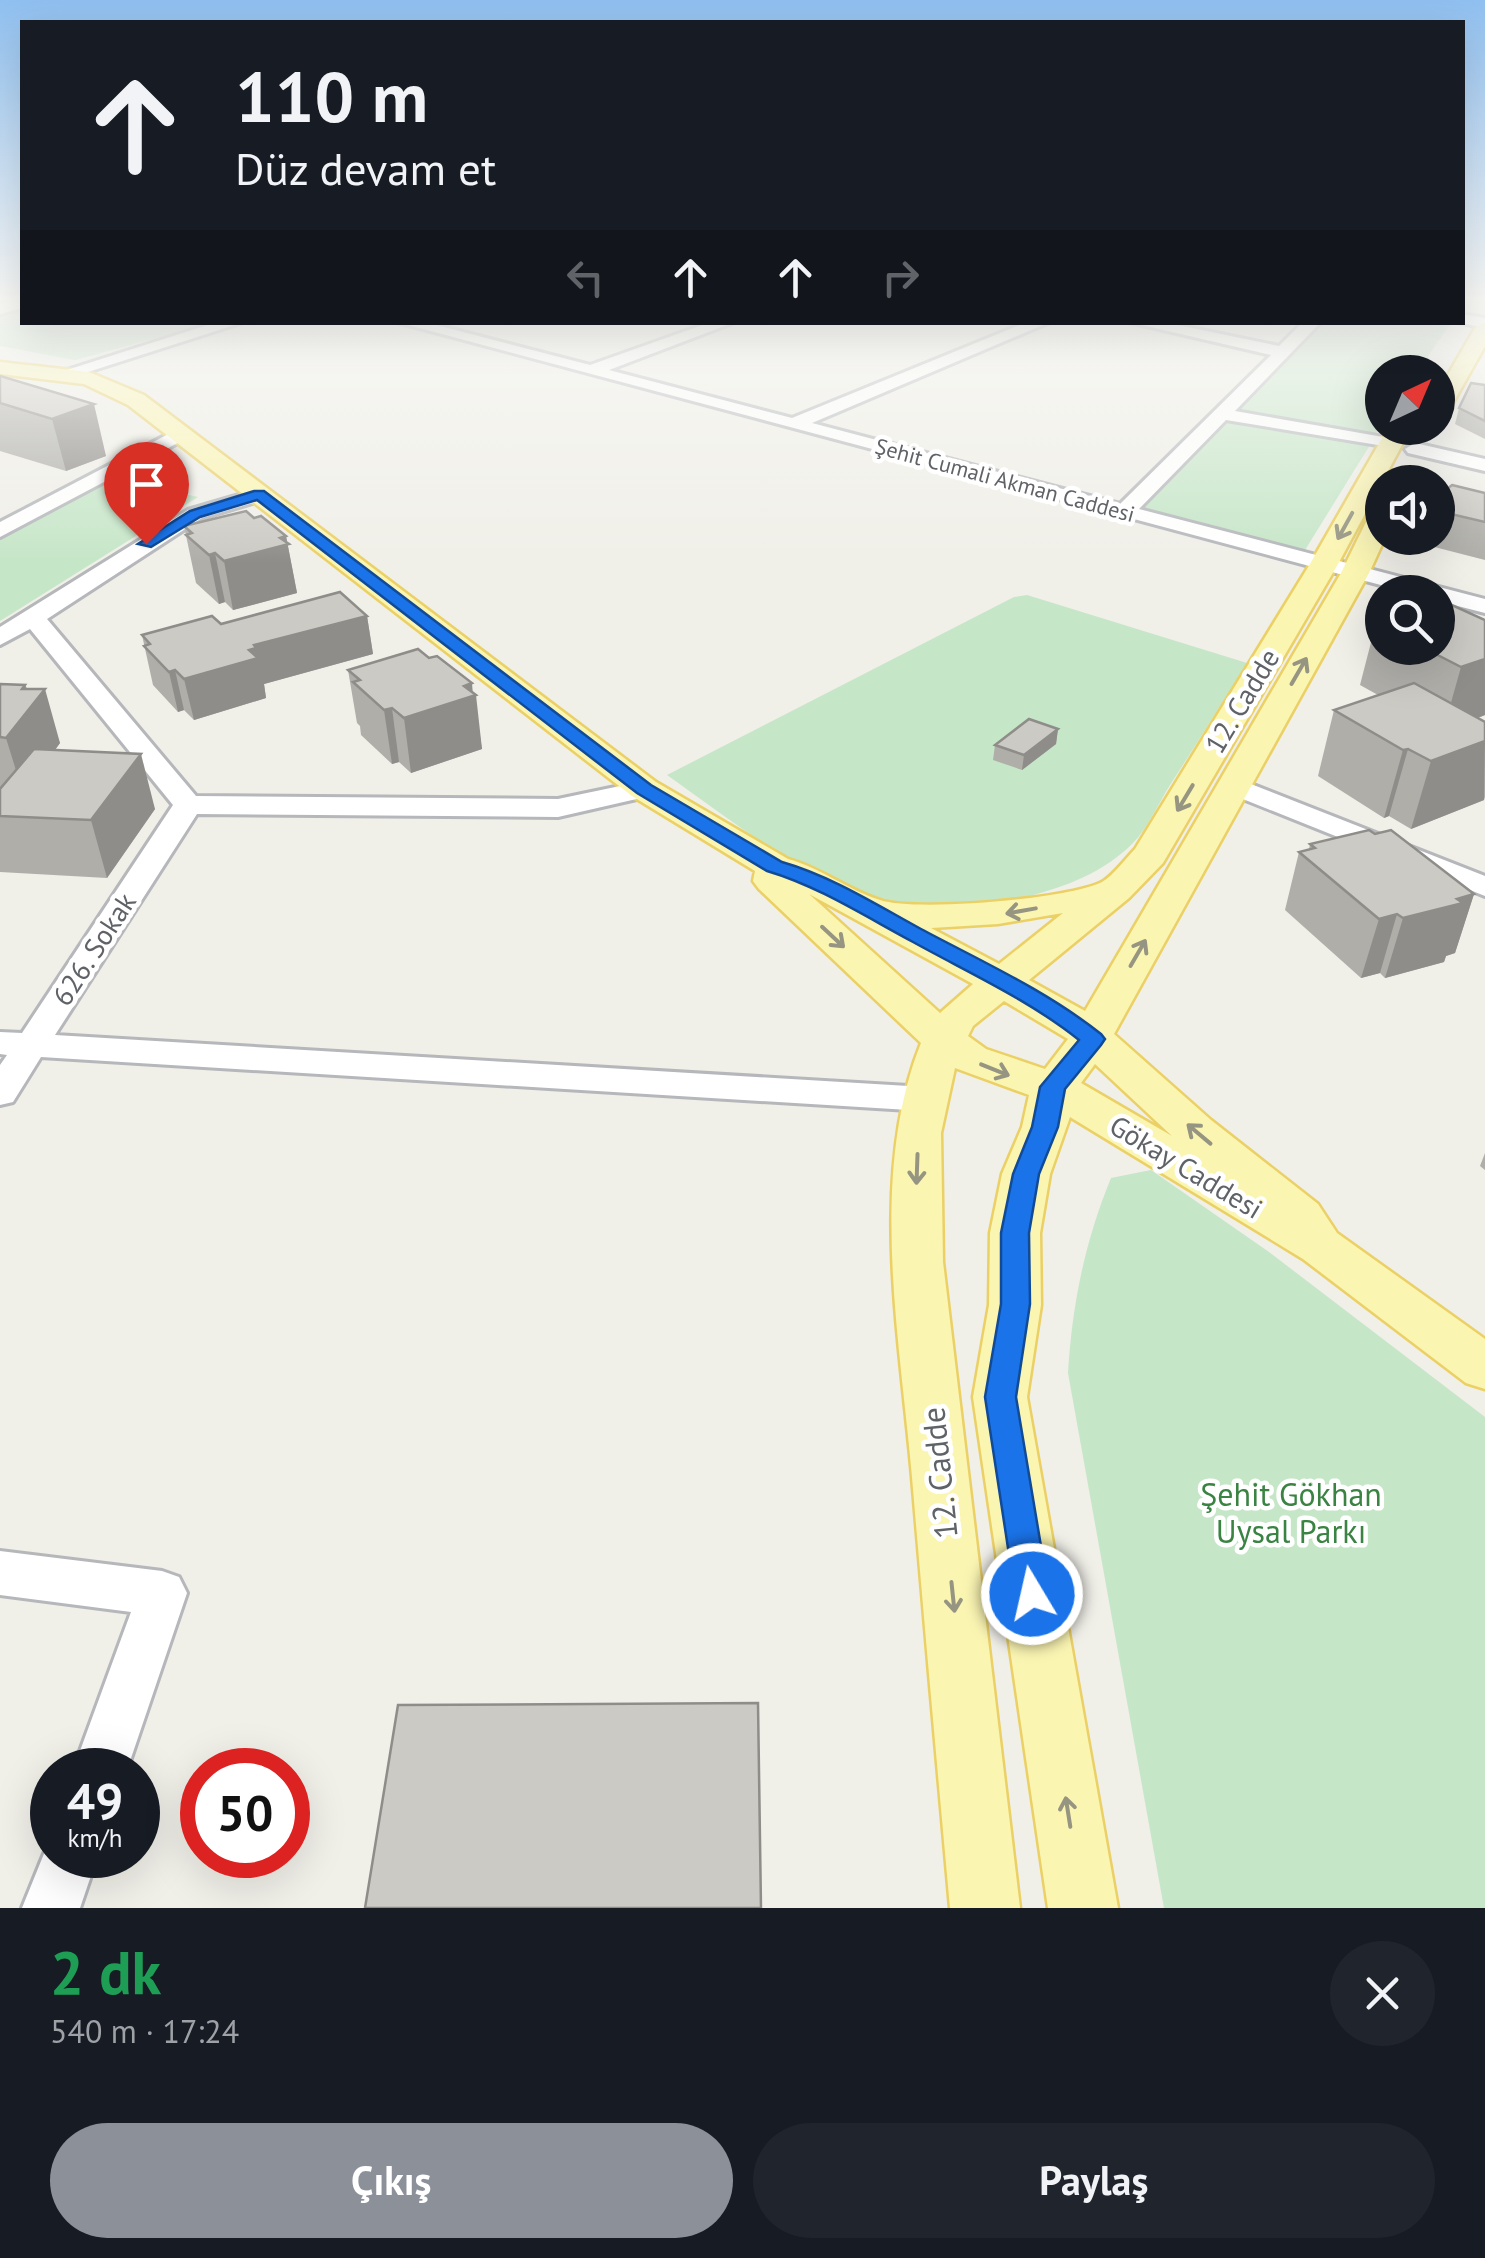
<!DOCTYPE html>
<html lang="tr">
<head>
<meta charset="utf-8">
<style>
	body { margin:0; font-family:"PT Sans",sans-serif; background:#20242c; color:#f1f3f6; height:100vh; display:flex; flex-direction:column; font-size:38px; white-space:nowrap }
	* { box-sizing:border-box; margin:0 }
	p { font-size:32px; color:#9ea1a6 }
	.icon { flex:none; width:55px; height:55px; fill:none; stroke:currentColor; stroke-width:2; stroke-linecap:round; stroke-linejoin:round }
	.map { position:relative; height:1908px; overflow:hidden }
	.sheet { display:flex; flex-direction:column; background:#171b24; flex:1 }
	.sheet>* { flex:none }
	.banner { position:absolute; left:20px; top:20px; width:1445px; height:305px; border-radius:0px; box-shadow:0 10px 40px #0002; background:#171b24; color:#f1f3f6; overflow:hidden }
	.needle { width:65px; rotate:44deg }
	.fabs { position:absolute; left:1365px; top:355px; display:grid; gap:20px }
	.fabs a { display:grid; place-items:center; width:90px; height:90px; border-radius:50%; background:#171b24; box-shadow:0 10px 40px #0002; font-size:50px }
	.speed { position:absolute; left:30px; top:1748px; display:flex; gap:20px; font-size:50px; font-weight:700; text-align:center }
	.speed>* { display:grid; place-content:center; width:130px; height:130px; border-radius:50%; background:#171b24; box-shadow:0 10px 40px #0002; line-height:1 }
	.speed small { font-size:25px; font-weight:400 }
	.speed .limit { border:15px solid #d22; background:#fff; color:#111 }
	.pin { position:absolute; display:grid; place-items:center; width:85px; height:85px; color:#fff; margin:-102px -42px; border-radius:50% 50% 50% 0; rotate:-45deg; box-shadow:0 0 10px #0007 }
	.pin .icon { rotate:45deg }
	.me { position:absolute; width:110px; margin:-55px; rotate:351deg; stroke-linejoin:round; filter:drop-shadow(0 0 8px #0008) }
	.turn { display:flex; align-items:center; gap:35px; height:210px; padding:0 50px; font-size:45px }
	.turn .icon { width:130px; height:130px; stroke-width:2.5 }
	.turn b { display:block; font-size:70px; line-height:85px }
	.lanes { display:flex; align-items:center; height:95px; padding:0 50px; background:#0003; justify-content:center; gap:50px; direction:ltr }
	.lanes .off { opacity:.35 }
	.round { display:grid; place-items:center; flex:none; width:105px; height:105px; border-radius:52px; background:#20242c }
	.overview { display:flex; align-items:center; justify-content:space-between; height:170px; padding:0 50px }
	h1 { font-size:60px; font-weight:700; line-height:75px; color:#1e9e55 }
	.cta { display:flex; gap:20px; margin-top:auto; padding:20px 50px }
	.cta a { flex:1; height:115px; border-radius:60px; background:#8c9099; color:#fff; font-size:40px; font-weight:700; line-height:115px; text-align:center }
	.cta a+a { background:#20242c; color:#f1f3f6 }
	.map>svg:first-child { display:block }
	.green { fill:#c6e6c8 }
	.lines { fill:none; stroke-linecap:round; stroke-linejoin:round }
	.minor-casing { stroke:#b5b7bb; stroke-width:6 }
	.major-casing { stroke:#ebd066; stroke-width:5 }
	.minor { fill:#fff; fill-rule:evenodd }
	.major { fill:#fbf5b2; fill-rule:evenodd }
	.wall { fill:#afaea9 }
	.shaded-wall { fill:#8f8d89 }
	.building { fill:#cccac4; stroke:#8f8d89; stroke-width:2.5 }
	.oneway { stroke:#969581 }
	.route { fill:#1a73e8; stroke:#114b97; stroke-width:2.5 }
	.labels { text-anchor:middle; stroke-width:9; stroke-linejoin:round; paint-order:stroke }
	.far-street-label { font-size:22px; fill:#5f6267; stroke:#fff }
	.street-label { font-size:28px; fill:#5f6267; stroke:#fff }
	.near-street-label { font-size:32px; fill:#5f6267; stroke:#fff }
	.near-park-label { font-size:32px; fill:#3a8343; stroke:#fff }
</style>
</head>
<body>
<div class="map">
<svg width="1485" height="1908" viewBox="0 0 1485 1908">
	<rect width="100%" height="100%" fill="#f0efe8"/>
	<g class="green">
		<path d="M22,304V322L212,323L75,360L0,346V311Z"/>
		<path d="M1321,323H1451L1417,372H1382V423L1375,435L1363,437L1232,411Z"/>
		<path d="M1227,418L1370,445L1305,550H1291L1139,509Z"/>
		<path d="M108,477L198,497L0,621V535Z"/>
		<path d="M1027,595L1247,663C1221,704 1196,745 1170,785C1158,804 1148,828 1133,843C1103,873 1065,887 1026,897C873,937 784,858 667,775L1014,597Z"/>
		<path d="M1151,1170L1269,1252L1485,1417V1908H1164L1068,1373C1072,1305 1085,1241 1111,1178Z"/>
	</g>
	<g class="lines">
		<defs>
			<g id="minor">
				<path d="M22,298V308L0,314V304Z"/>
				<path d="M1462,314L1485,318V328L1457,322H1462Z"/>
				<path d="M217,322H244L63,380L48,376Z"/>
				<path d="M397,322H425L590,365L711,322H735L609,370L792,418L1027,322H1050L812,423L1120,504L1271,355L1129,322H1163L1279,346L1303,322H1321L1235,411L1389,438L1396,440V448L1226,420L1139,509L1485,599V613L1438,601V592H1407Z"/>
				<path d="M180,428L187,430V438L0,537V522Z"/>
				<path d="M1415,443L1485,459V471L1408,453L1405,449Z"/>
				<path d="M259,489L269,495L266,499L202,518L47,619L196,796L558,799L644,781L654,783L658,789L654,795L558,817L197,814L55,1035L925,1087L938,1090L943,1099L938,1108L925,1111L41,1057L13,1102L0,1105V1065L7,1055L0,1054V1032L22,1033L173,805L30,629L0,645V627L188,510Z"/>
				<path d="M1233,777L1485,876V896L1223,791L1219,785Z"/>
				<path d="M0,1551L162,1571L179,1577L187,1593L127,1770H73L131,1612L0,1595Z"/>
				<path d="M52,1834V1855H98L80,1908H22Z"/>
			</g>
			<g id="major">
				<path d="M1485,322V346L1449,410L1438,417V392L1475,328Z"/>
				<path d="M0,362L89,372L144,395L656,782L788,859C821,868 848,890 880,900C914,912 1070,899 1102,882C1114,875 1126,858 1135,849L1310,564L1388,428H1411L1338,564L1163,863L1129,898L1029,980L1085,1011L1341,573L1369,516L1382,508L1385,538L1369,573L1114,1034L1211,1120L1318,1204L1337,1233L1485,1339V1389L1466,1383L1303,1259L1070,1117L1050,1174L1040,1233L1041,1305L1027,1397L1118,1908H1048L973,1397L989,1305L990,1233L1002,1174L1022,1127L1029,1095L955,1068L941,1133L943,1262L1020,1908H950C937,1764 924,1621 912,1477C900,1339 868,1175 921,1043L759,889L753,881L755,871L632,796L128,405L84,384L0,374ZM809,894L973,984L940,1013ZM1063,913L999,964L931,928L998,924ZM1004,1001L1068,1039L1045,1069L986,1049L968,1036L973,1026ZM1095,1064L1172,1136L1081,1083Z"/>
			</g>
		</defs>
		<use href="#minor" class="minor-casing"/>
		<use href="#major" class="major-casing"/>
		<use href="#minor" class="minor"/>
		<use href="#major" class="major"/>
	</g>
	<g class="wall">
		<path d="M0,376L106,456L66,471L0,451Z"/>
		<path d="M1485,385V439L1455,424L1459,408Z"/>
		<path d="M1485,493V560L1415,542L1416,538H1438V496Z"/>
		<path d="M254,518L286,536L297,593L233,610L225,602L219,604L196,583L184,526Z"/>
		<path d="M1438,603L1485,715L1478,718L1485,722V797L1484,800L1411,829L1389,816L1384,818L1318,776L1334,710L1378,695L1360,685L1376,623L1382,621V648H1438Z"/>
		<path d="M367,616L373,654L264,684L266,698L194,720L184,710L178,712L153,685L142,635L221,624Z"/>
		<path d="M348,670L473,693L482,749L411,773L399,762L392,764L361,735L360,726L357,723Z"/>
		<path d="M0,684L25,685L60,743L55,750L155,809L107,878L0,872Z"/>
		<path d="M1058,729L1056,744L1022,770L993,760L995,745Z"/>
		<path d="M1310,844L1474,894L1455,953L1446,956L1444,962L1385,978L1380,973L1361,978L1285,910L1299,852L1309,849Z"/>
		<path d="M1485,1153V1170L1480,1166Z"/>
	</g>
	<g class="shaded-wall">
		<path d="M94,404L106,456L66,471L52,419Z"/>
		<path d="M286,536L297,593L233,610L224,561Z"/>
		<path d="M215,553L225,602L219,604L209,555Z"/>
		<path d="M367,616L373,654L264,684L266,698L194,720L184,679L249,650L254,645Z"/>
		<path d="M1485,659V715L1443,731L1461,667Z"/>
		<path d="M175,670L184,710L178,712L169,672Z"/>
		<path d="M472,683L473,696L476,695L482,749L411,773L404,718L464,686Z"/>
		<path d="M25,685L31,706L45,689L60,743L23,793L6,738L22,689Z"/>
		<path d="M392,708L399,762L392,764L384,710Z"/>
		<path d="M1058,729L1056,744L1022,770L1024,755Z"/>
		<path d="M1485,741L1484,800L1411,829L1431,761Z"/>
		<path d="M1408,749L1389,816L1384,818L1403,750Z"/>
		<path d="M141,754L155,809L107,878L91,820Z"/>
		<path d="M1474,894L1455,953L1446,956L1444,962L1385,978L1403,918Z"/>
		<path d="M1397,914L1380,973L1361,978L1379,919Z"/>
	</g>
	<g class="building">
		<path d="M0,376L94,404L52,419L0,403Z"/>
		<path d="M1471,383L1485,385V421L1459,408Z"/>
		<path d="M1452,485L1485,493V522L1438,511V496Z"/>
		<path d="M246,511L254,518L261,516L286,536L280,538L289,544L224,561L215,553L209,555L186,535L192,533L184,526Z"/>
		<path d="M340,592L367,616L254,645L256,648L249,650L258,658L184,679L175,670L169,672L144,646L150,644L142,635L212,616L221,624Z"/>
		<path d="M1443,601L1485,620V659L1461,667L1424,648H1438V603Z"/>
		<path d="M418,649L429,658L437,656L472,683L464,686L476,695L404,718L392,708L384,710L353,682L360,680L348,670Z"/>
		<path d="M1414,683L1485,722V741L1431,761L1408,749L1403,750L1334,710Z"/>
		<path d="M0,684L25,685L22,689H45L6,738L0,737Z"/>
		<path d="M1029,719L1058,729L1024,755L995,745Z"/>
		<path d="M34,749L141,754L91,820L0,816V789Z"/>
		<path d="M1369,830L1375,834L1391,830L1474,894L1457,899L1463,903L1403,918L1397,914L1379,919L1299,852L1315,848L1310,844Z"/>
		<path d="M758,1703L761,1908H365L398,1705Z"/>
	</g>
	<defs><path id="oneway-shaft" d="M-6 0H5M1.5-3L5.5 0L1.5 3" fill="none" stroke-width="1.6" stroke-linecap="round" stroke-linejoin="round" transform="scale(2.5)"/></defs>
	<g class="oneway">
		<use href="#oneway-shaft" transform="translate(1345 526) rotate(119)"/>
		<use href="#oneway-shaft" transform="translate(1299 671) rotate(-60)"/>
		<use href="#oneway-shaft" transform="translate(1185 798) rotate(121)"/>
		<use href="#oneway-shaft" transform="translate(1021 911) rotate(170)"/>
		<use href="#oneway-shaft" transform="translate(833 937) rotate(43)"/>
		<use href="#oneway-shaft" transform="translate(1138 953) rotate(-60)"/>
		<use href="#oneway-shaft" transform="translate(995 1070) rotate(22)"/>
		<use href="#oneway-shaft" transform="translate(1199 1134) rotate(-140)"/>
		<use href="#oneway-shaft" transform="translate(917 1169) rotate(92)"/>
		<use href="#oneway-shaft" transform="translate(953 1597) rotate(84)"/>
		<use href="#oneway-shaft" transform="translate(1068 1812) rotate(-99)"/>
	</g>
	<linearGradient id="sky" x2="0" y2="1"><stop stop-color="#90c0f0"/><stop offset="0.53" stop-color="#f8f8f5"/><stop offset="1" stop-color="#f8f8f5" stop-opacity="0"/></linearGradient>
	<rect width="1485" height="563" fill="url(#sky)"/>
	<path class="route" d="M254,491H264L651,785L782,862C831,876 877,905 921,929C983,962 1047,991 1101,1034L1105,1039L1101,1045L1065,1089L1058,1127L1039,1174L1029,1233L1030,1304L1016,1397L1049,1594L1044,1605L1032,1609L1020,1605L1015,1594L985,1397L1001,1304V1233L1013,1174L1032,1127L1040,1087L1079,1040C1029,1000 969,973 913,942C866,917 818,886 767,871L637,793L257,500L200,517L151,547L138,544L190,511Z"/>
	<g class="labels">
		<g class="far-street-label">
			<text transform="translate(1005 480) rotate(15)" y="8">Şehit Cumali Akman Caddesi</text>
		</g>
		<g class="street-label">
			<text transform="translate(1242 701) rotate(-59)" y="10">12. Cadde</text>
			<text transform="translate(94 949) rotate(-57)" y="10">626. Sokak</text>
			<text transform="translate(1186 1167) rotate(31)" y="10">Gökay Caddesi</text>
		</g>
		<g class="near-street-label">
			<text transform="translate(940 1473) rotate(-96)" y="11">12. Cadde</text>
		</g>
		<g class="near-park-label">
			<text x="1291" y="1506">Şehit Gökhan<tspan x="1291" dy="37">Uysal Parkı</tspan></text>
		</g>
	</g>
</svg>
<div class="fabs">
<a><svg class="needle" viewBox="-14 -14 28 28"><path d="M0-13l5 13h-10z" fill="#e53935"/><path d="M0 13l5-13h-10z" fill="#9ea1a6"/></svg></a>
<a><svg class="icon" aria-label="sound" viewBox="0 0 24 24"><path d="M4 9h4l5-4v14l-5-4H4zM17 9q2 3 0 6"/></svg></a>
<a><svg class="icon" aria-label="search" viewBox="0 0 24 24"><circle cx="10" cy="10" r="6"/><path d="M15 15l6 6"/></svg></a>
</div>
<div class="speed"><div>49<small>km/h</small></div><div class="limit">50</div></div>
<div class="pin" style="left:146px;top:544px;background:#d93025"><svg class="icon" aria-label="arrive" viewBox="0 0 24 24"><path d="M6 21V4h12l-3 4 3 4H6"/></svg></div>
<svg class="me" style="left:1032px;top:1594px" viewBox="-20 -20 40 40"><circle r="17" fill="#1a73e8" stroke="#fff" stroke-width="3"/><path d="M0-11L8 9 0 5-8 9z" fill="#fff"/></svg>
<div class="banner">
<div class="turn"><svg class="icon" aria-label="ahead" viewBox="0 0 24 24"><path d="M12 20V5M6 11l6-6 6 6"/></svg><div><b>110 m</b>Düz devam et</div></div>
<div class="lanes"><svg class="icon off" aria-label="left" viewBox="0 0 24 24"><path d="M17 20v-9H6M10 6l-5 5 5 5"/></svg><svg class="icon" aria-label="ahead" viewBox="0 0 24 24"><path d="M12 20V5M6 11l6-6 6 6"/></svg><svg class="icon" aria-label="ahead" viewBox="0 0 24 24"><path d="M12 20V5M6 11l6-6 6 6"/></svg><svg class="icon off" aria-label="right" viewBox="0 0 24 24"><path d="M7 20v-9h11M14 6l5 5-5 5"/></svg></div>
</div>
</div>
<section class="sheet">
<div class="overview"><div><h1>2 dk</h1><p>540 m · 17:24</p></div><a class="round"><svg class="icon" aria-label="close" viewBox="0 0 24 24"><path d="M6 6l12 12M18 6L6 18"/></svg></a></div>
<div class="cta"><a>Çıkış</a><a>Paylaş</a></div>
</section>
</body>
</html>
